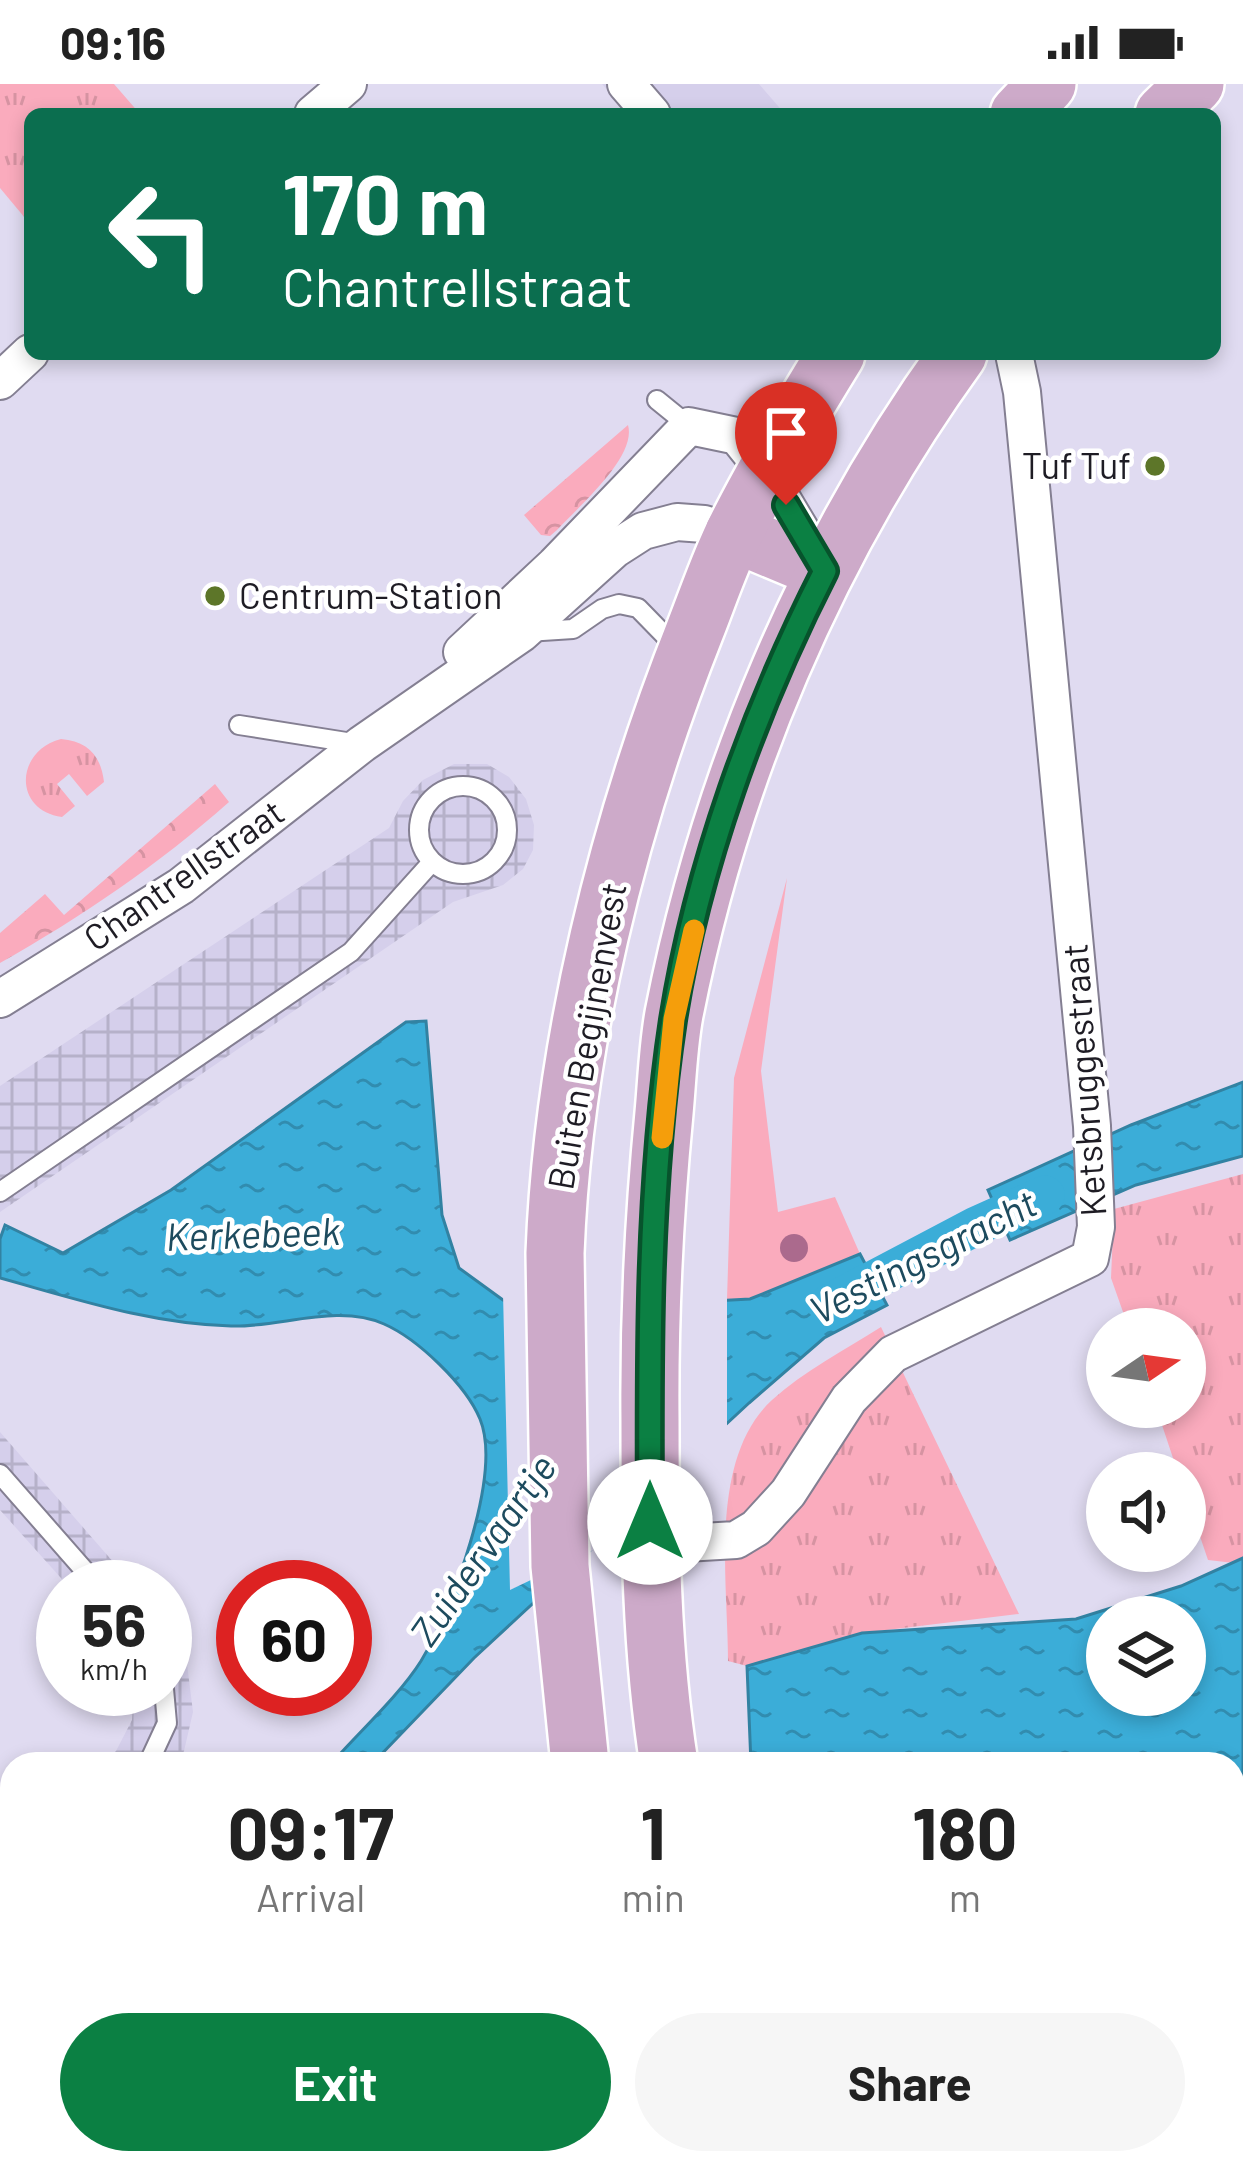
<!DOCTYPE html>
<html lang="en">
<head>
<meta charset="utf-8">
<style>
	body { margin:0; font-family:Barlow,sans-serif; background:#f6f6f6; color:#222; height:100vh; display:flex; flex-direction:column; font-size:45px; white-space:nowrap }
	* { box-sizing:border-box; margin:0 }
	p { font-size:39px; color:#767676 }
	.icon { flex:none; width:66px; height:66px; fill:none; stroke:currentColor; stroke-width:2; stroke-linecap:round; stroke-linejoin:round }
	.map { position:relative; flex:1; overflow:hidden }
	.panel { position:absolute; left:0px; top:1668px; width:1245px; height:423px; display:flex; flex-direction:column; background:#fff; border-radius:36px 36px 0 0; box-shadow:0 6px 18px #0003 }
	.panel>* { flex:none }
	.hud { position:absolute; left:24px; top:24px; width:1197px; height:252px; border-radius:18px; box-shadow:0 6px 18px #0003; background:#0b6e4f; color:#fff; overflow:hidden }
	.needle { width:78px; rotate:77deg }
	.controls { position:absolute; left:1086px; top:1224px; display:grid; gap:24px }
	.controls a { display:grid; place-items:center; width:120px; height:120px; border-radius:50%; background:#fff; box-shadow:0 6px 18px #0003; font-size:60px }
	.speed { position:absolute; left:36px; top:1476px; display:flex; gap:24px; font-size:60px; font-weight:700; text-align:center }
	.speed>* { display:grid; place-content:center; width:156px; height:156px; border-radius:50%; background:#fff; box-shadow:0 6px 18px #0003; line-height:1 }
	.speed small { font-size:30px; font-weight:400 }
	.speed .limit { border:18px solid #d22; background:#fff; color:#111 }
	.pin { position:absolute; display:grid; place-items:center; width:102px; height:102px; color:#fff; margin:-123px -51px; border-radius:50% 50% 50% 0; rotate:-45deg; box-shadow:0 0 12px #0007 }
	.pin .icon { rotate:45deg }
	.me { position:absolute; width:132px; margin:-66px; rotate:0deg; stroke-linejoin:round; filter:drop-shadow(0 0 9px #0008) }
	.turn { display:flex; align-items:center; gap:42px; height:252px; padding:0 60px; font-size:54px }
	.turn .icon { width:156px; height:156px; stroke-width:2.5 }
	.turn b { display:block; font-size:84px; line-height:102px }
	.eta { display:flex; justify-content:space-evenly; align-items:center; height:204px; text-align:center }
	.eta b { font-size:72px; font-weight:700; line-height:84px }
	.cta { display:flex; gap:24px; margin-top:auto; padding:24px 60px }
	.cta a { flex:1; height:138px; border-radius:72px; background:#0b8043; color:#fff; font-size:48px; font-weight:700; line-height:138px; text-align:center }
	.cta a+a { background:#f6f6f6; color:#222 }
	.status { display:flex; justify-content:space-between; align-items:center; height:84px; padding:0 60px; background:#fff; direction:ltr }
	.status svg { height:33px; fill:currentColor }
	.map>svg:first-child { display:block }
	.built { fill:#d5cfeb }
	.industrial { fill:url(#industrial-grid) }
	.grass { fill:#faabbd }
	.forest { fill:url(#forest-crowns) }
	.park { fill:url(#park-tufts) }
	.water { fill:url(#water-ripples); stroke:#3282a2; stroke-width:3; fill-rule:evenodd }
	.pier { fill:#e0dbf1 }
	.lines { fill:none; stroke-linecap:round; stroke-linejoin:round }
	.canal { stroke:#3badd8; stroke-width:39 }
	.lane-casing { stroke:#847f92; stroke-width:22 }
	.street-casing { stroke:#847f92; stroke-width:40 }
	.secondary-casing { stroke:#847f92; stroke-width:56 }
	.primary-casing { stroke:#fff; stroke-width:62 }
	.lane { stroke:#fff; stroke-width:18 }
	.street { stroke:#fff; stroke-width:36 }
	.secondary { stroke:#e6d4e4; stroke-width:51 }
	.primary { stroke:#cdaac9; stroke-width:57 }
	.tree { fill:#ab6a8d }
	.route-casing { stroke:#07532c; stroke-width:30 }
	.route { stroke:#0b8043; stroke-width:21 }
	.slow { stroke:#f59e0b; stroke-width:21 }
	.poi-dot { fill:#5d7629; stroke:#fff; stroke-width:4.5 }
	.labels { text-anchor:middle; stroke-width:9; stroke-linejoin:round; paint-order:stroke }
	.poi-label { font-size:36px; fill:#1e1c24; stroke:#fff; text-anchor:end }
	.street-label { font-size:36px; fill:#1e1c24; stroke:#fff }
	.water-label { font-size:39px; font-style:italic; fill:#1d4b5e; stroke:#fff }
</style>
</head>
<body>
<div class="status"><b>09:16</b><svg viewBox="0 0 49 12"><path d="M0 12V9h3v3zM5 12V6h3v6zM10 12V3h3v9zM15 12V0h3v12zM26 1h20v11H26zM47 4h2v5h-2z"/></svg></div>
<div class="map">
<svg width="1243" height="2090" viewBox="0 0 1243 2090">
	<defs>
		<pattern id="industrial-grid" width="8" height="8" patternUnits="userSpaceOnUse" patternTransform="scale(3)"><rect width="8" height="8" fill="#d5cfeb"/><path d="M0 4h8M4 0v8" fill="none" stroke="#b6b1c9"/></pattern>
		<pattern id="forest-crowns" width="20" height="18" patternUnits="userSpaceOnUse" patternTransform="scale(3)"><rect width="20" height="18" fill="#faabbd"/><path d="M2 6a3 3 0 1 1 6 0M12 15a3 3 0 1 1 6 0" fill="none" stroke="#d693a2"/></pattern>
		<pattern id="park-tufts" width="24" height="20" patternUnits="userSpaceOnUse" patternTransform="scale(3)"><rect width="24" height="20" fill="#faabbd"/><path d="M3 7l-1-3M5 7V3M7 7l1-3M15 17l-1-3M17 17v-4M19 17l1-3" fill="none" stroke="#d693a2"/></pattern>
		<pattern id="water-ripples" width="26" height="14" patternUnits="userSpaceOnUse" patternTransform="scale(3)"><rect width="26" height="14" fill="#3badd8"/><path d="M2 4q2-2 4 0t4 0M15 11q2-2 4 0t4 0" fill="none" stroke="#318caf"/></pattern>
	</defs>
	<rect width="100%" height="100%" fill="#e0dbf1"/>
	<path class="built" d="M602,0H759L785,30H629Z"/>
	<g class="industrial">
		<path d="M454,680H487L509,693L526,715L534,741L533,766L523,785L503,801L453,818L0,1128V1002L389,744L403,717L423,696Z"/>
		<path d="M0,1348L135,1503H69L0,1426Z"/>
		<path d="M165,1537L187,1580L193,1628L184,1667L177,1680H101L116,1667L132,1636L134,1605H165Z"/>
	</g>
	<path class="grass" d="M787,794L761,987L778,1128L835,1113L860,1170L750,1215H727L734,994Z"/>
	<g class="forest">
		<path d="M628,341C637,373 579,422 557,446L550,452L541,451L524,431Z"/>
		<path d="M215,700L229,718C158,781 83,832 0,879V849L45,810L64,831Z"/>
	</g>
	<g class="park">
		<path d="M0,0H114L140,30H30V140L0,104Z"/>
		<path d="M61,655C88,657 101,672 104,698L87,712L69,690L57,700L75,722L62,733C13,726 15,667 61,655Z"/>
		<path d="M1243,1090V1480L1208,1476L1185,1408V1389H1178L1156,1323H1185V1245H1129L1111,1194L1114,1125Z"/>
		<path d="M881,1243L1019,1530L862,1549L747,1582L728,1577C728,1498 708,1375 772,1316C804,1287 845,1266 881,1243Z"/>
		<path d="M1233,1869L1243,1873V2090H418L423,2079H1233Z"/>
	</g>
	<g class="water">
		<path d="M426,937L442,1131L459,1184L503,1216L601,1223L750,1215L860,1170L887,1221L824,1254L749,1319L474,1574L372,1680H331C358,1649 399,1612 421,1577C451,1527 503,1391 480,1335C466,1301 418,1255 384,1240C337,1219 279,1244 231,1242C151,1240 76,1215 0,1194V1155L5,1141L63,1169L171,1106L406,938Z"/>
		<path d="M1243,998V1072L1136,1101L1010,1156L988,1106L1131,1041Z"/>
		<path d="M1243,1474V1873L1233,1869V1680H751L747,1582L862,1549L1076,1535L1181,1502ZM1185,1533V1611H1107V1533Z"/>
		<path d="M71,2079H423L418,2090H60Z"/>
	</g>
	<path class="pier" d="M503,1209L601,1217L727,1210V1347L606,1460L510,1506Z"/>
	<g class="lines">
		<path class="canal" d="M830,1219L976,1142L1045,1111"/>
		<defs>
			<g id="lane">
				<path d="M657,316L689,342"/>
				<path d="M527,548L573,545L602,525L619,520L638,524L678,565"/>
				<path d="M239,641L359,660"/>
				<circle cx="463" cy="746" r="44"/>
				<path d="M0,1108L351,868L432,778"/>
				<path d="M0,1390L99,1503"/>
				<path d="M148,1680L167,1639L164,1605"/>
				<path d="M0,1813L12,1802"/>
			</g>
			<g id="street">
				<path d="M626,0L652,30"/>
				<path d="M313,30L348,0"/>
				<path d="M0,297L30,269"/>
				<path d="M462,568L555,481L689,342L737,352L766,388L825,487"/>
				<path d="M0,915L181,802L362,660L522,549L615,465L643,447L677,438L704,440L734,449"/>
				<path d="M651,1461L736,1456L756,1444L788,1409L849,1315L893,1270L1090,1174L1096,1143L1092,1042L1022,308L1014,270"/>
				<path d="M14,2090L26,2079"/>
			</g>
			<path id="secondary" d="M1083,2079L1097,2090"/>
			<g id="primary">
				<path d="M1019,30L1047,0"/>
				<path d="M1164,30L1195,0"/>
				<path d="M734,449L825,487"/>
				<path d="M580,1680L560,1482L555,1169C563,961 618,740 695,546C708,513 720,477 736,445C766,385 801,327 836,270"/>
				<path d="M669,1680C651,1566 650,1452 650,1337C649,1234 654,1132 664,1029C667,997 668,963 674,930C721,692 816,467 958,270"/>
				<path d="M672,2079L675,2090"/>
				<path d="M768,2079L771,2090"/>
				<path d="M541,2090L551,2079"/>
				<path d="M882,2090L897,2079"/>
			</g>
		</defs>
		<use href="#lane" class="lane-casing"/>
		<use href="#street" class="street-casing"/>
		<use href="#secondary" class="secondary-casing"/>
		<use href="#primary" class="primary-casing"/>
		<use href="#lane" class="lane"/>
		<use href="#street" class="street"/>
		<use href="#secondary" class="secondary"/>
		<use href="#primary" class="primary"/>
	</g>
	<circle class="tree" cx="794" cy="1164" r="14"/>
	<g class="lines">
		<defs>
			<path id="route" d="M650,1438C649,1271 648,1101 673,936C697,783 755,624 825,487L786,421"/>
		</defs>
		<use href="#route" class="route-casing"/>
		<use href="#route" class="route"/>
		<path class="slow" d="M662,1054L674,935L694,846"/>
	</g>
	<g class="poi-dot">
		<circle cx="1155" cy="382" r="12"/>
		<circle cx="215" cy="512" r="12"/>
	</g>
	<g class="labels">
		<g class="poi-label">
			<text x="1131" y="395">Tuf Tuf</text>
			<text x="239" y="525" text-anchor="start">Centrum-Station</text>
		</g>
		<g class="street-label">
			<text transform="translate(184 791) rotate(-35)" y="13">Chantrellstraat</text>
			<text transform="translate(587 952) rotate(-80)" y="13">Buiten Begijnenvest</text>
			<text transform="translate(1084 996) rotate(-94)" y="13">Ketsbruggestraat</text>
		</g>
		<g class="water-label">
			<text transform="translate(253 1150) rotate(-2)" y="14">Kerkebeek</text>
			<text transform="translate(923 1173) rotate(-27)" y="14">Vestingsgracht</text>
			<text transform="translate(483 1466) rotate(-55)" y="14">Zuidervaartje</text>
		</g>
	</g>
</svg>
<div class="controls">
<a><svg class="needle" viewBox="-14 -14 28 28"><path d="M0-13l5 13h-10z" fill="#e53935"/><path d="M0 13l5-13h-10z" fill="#767676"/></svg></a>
<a><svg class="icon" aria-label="sound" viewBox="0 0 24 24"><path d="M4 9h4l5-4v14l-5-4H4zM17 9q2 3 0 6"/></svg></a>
<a><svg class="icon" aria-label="layers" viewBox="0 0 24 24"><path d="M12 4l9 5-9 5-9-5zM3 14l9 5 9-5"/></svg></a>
</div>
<div class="speed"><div>56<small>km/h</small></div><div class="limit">60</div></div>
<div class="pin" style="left:786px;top:421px;background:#d93025"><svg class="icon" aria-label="arrive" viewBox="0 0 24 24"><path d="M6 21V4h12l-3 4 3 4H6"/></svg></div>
<svg class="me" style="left:650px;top:1438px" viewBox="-20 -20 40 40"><circle r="19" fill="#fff"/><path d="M0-13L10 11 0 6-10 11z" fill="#0b8043"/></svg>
<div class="hud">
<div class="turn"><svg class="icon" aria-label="left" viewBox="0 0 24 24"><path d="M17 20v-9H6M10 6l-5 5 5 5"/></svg><div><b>170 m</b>Chantrellstraat</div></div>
</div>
<section class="panel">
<div class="eta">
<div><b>09:17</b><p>Arrival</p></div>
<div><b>1</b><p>min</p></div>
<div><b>180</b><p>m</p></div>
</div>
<div class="cta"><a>Exit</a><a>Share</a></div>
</section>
</div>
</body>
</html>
